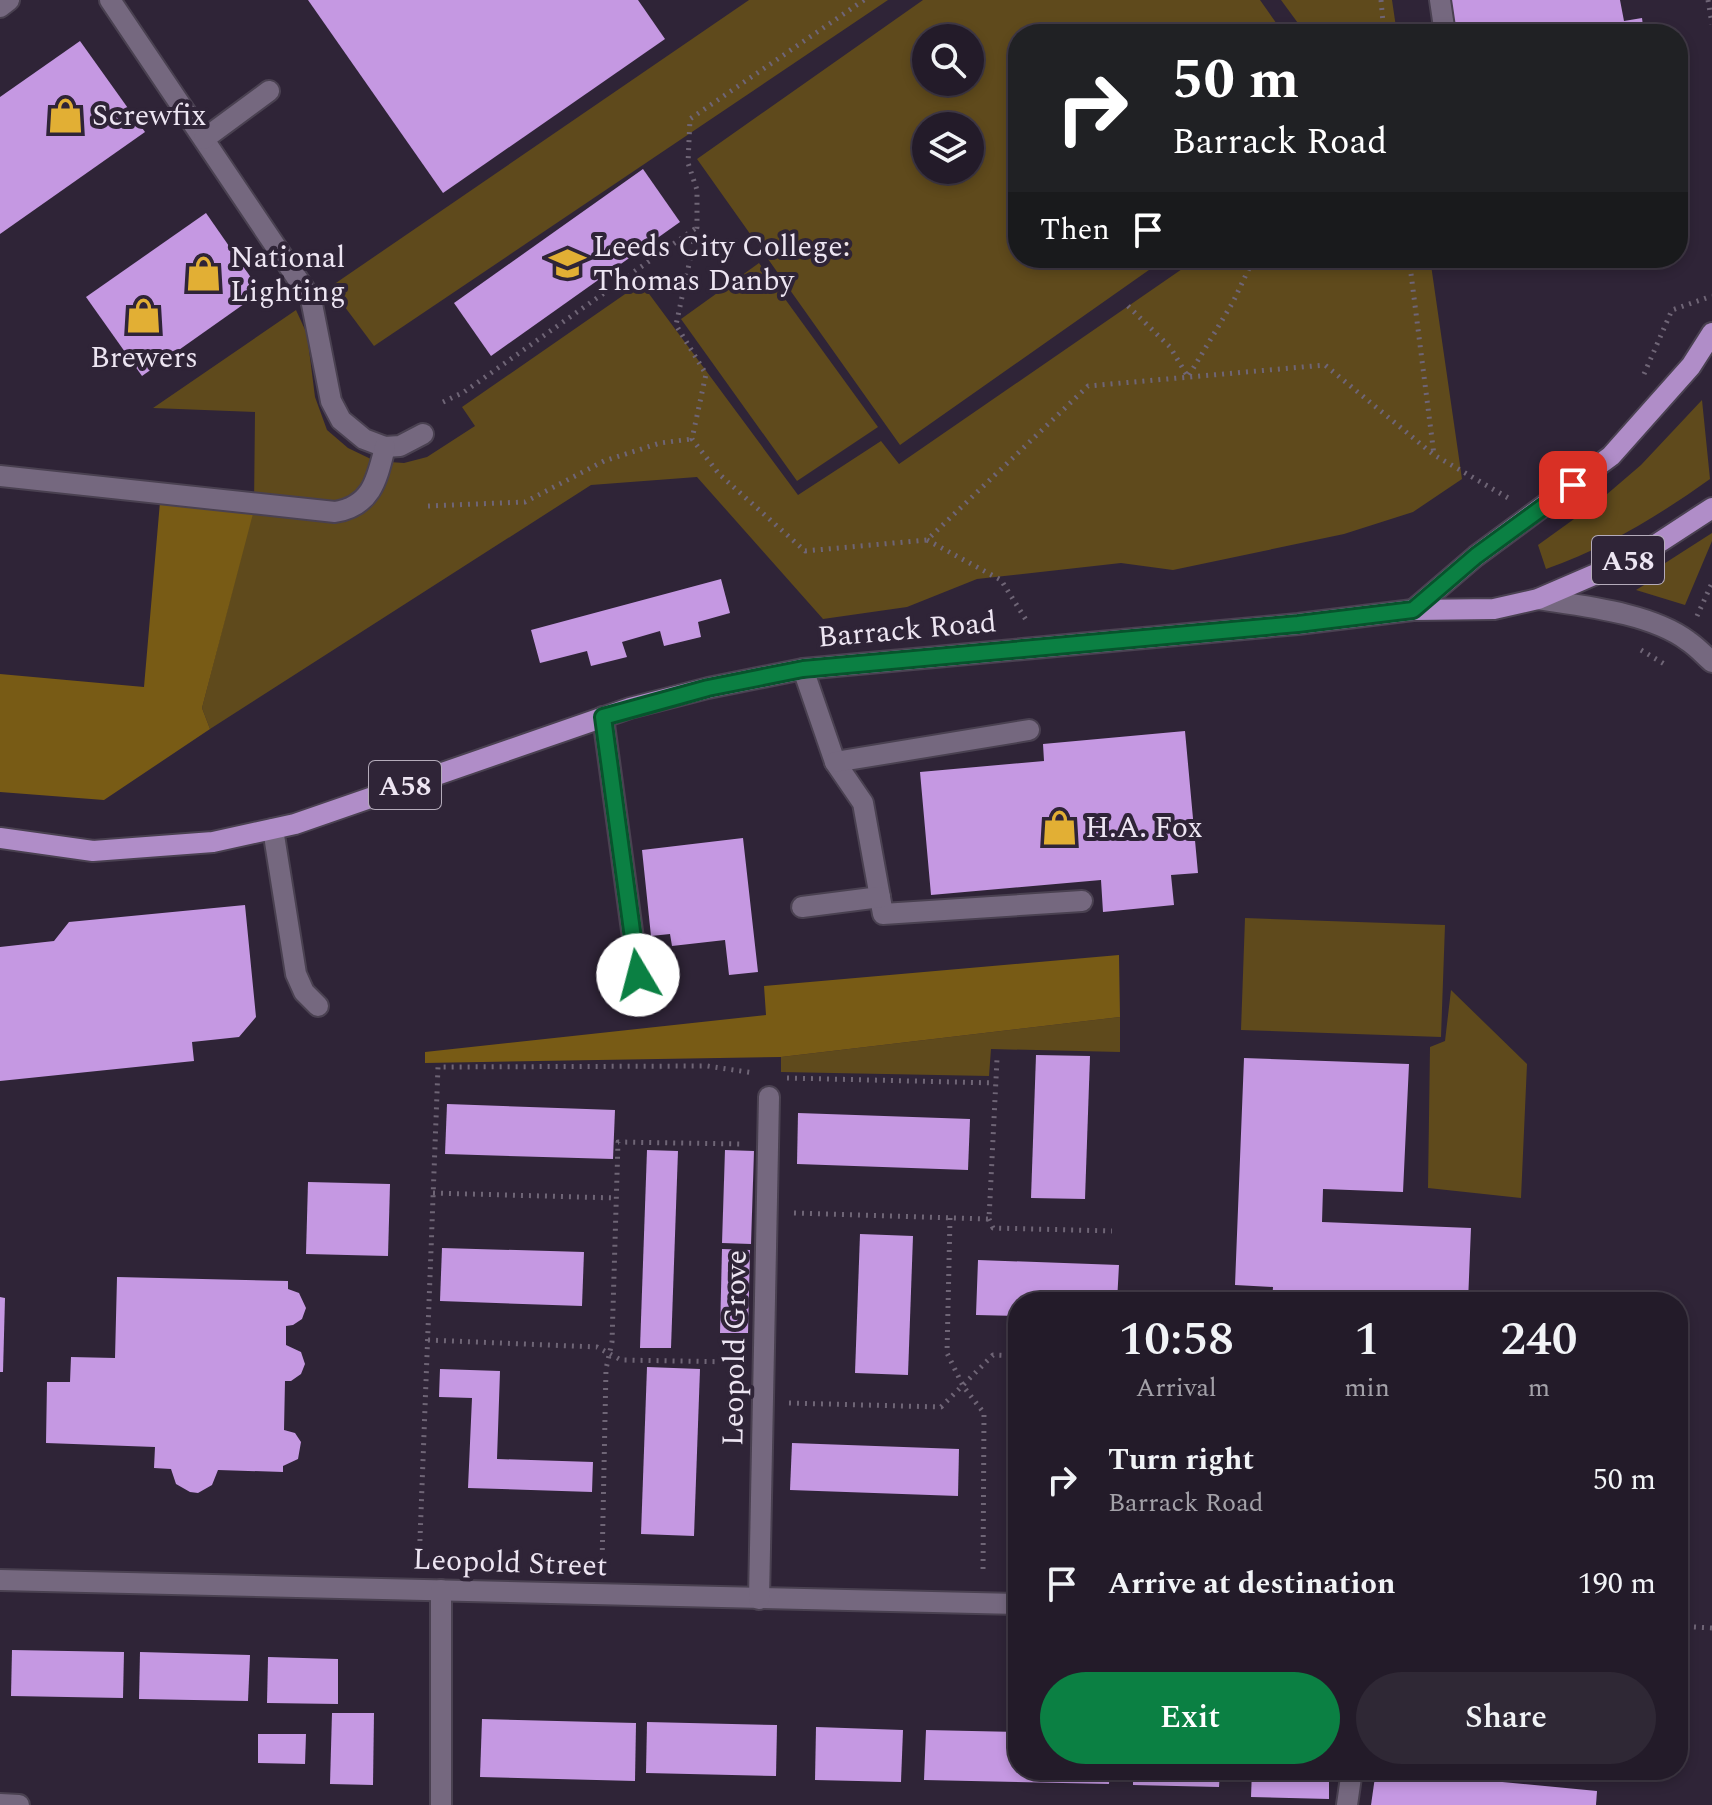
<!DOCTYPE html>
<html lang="en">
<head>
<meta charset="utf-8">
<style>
	body { margin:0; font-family:Spectral,serif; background:#2f2835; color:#f1f3f6; height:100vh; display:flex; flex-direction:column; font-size:30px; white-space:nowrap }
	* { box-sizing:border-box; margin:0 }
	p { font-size:26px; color:#a3a1a8 }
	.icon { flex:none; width:44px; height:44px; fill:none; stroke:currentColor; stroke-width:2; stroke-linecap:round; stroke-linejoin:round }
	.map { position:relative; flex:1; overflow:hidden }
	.drawer { position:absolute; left:1008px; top:1292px; width:680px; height:488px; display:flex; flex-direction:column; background:#231b29; border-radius:32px; box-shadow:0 4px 12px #0003,0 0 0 2px #403946 }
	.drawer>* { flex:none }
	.banner { position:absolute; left:1008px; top:24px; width:680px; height:244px; border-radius:32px; box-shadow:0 4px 12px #0003,0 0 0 2px #403946; background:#202124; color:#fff; overflow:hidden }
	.tools { position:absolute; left:912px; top:24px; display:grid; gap:16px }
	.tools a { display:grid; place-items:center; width:72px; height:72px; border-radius:50%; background:#231b29; box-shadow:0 4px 12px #0003,0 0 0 2px #403946; font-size:40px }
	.pin { position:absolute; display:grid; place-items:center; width:68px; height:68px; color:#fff; margin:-34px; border-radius:16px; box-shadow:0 4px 12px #0006 }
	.me { position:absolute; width:88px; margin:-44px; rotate:352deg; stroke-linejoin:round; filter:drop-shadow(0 0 6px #0008) }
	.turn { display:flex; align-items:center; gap:28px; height:168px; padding:0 32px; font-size:36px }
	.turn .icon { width:104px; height:104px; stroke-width:2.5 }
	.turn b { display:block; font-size:56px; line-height:68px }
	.then { display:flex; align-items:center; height:76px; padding:0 32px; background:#0003; gap:16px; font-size:30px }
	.eta { display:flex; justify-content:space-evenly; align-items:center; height:136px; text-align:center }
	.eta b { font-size:48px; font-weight:600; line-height:56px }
	.primary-button { display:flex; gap:16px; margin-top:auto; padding:16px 32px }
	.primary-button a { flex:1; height:92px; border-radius:48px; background:#0b8043; color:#fff; font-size:32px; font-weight:600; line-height:92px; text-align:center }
	.primary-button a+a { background:#2f2835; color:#f1f3f6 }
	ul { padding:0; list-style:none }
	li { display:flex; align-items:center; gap:24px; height:104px; padding:0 32px }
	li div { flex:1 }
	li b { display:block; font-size:30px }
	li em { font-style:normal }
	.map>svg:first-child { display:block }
	.green { fill:#5f4a1c; fill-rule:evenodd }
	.forest { fill:#785b15 }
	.building { fill:#c598e2 }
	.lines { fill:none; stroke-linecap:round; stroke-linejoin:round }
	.minor-casing { stroke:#4a4151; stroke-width:24 }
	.major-casing { stroke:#4a4151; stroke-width:24 }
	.path { stroke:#6f6576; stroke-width:5; stroke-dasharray:2 6; stroke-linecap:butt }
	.minor { stroke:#75687f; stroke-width:20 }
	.major { stroke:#b08dc8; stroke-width:20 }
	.route-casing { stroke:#07532c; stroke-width:20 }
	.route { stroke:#0b8043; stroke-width:14 }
	.labels { text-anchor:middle; stroke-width:8; stroke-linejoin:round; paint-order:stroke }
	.shield { fill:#2f2437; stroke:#b4abba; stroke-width:2 }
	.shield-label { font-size:28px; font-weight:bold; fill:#ede5f2 }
	.poi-label { font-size:30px; fill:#ede5f2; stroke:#2f2437; text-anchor:start }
	.street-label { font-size:30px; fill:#ede5f2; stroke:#2f2437 }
</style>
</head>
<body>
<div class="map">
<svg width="1712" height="1805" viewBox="0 0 1712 1805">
	<rect width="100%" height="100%" fill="#2f2437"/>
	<g class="green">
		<path d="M749,0H888L374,346L330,287Z"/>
		<path d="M923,0H1260L1284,34H1018V258H1166L900,445L697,159ZM926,38H970V82H926ZM926,126H970V170H926Z"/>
		<path d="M1281,0H1392L1397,34H1306Z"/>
		<path d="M1198,258H1430L1462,479L1413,512L1344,534L1173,570L1121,563L977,579L907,607L823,619L697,477L591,485L210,729L202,708L254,506L255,412L153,408L296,310L307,334L315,397L327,430L348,448L375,461L404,463L427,457L475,426L462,407L641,283L798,495L881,441L899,464Z"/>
		<path d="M759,263L878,427L797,481L681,319Z"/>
		<path d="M1702,400L1710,479C1658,516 1606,548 1546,569L1538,545L1599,501L1641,465Z"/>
		<path d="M1712,533V541L1685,605L1636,590L1649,582L1648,574Z"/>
		<path d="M1245,918L1445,925L1441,1037L1241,1030Z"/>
		<path d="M1451,990L1527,1064L1521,1198L1428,1188L1430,1047L1445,1041Z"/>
		<path d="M1120,1017V1052L991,1049L989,1076L781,1072V1057Z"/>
	</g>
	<g class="forest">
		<path d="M160,502L255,506L202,708L210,729L104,800L0,792V674L144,687Z"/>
		<path d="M1119,955L1120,1017L781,1057L425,1063V1052L766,1015L764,986Z"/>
	</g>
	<g class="building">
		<path d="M308,0H638L665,39L443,193Z"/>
		<path d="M1443,0H1620L1624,21L1642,18L1644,34H1448Z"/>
		<path d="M80,41L145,132L0,234V97Z"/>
		<path d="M643,169L680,222L491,356L454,303Z"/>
		<path d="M206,213L261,292L142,376L86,297Z"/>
		<path d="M721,579L730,613L698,622L701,637L664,646L660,631L622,642L627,657L591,666L587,651L540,663L531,630Z"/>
		<path d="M1185,731L1198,873L1171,875L1174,905L1103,912L1101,880L931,895L920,772L1044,761L1043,744Z"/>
		<path d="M743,838L758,972L729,975L725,940L672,946L670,934L651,936L642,850Z"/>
		<path d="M245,905L256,1017L239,1037L192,1042L194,1061L0,1081V947L54,941L69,922Z"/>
		<path d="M1036,1055L1090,1056L1085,1199L1031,1198Z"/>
		<path d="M1244,1058L1409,1064L1403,1192L1323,1189L1322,1222L1471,1228L1468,1302H1272L1273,1287L1235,1285Z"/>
		<path d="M447,1104L615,1110L613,1159L445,1154Z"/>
		<path d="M798,1113L970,1119L968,1170L797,1164Z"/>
		<path d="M647,1150L678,1151L671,1348H640Z"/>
		<path d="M725,1150L754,1151L751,1244L722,1243Z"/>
		<path d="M308,1182L390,1184L388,1256L306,1254Z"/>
		<path d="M860,1234L913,1236L908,1375L855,1373Z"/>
		<path d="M442,1248L584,1252L582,1306L440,1301Z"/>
		<path d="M722,1249L750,1250L748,1333H720Z"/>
		<path d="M978,1260L1119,1265L1117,1302H1018V1316L976,1315Z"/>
		<path d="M117,1277L288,1281V1289L299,1293L306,1308L302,1319L293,1325L286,1326V1345L301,1352L305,1364L301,1374L291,1381H285L284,1430L295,1433L301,1442L298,1459L283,1466V1472L218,1470L212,1485L198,1493L190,1492L176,1484L171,1469L154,1468L155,1447L46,1443L47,1382H70L71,1357L115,1358Z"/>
		<path d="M0,1297L5,1298L3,1372H0Z"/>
		<path d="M647,1367L700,1369L694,1536L641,1534Z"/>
		<path d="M440,1369L500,1371L497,1459L593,1462L592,1492L468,1488L472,1398L439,1397Z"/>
		<path d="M792,1443L959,1449L958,1496L790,1490Z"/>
		<path d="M12,1650L124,1652L123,1698L11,1696Z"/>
		<path d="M140,1652L250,1655L248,1701L139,1699Z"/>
		<path d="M268,1657L338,1659V1704L267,1703Z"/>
		<path d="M332,1713H374L373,1785L330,1784Z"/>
		<path d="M482,1719L636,1723L635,1781L480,1777Z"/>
		<path d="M647,1722L777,1725L776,1776L646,1773Z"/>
		<path d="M816,1727L903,1730L901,1782L815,1780Z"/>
		<path d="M926,1730L1018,1732V1770H1110L1109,1784L924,1780Z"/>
		<path d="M258,1734H306L305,1764L258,1763Z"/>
		<path d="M1133,1770H1220L1219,1787L1133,1785Z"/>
		<path d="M1252,1770H1329V1799L1251,1797Z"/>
		<path d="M1376,1770L1597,1791L1596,1805H1371Z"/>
	</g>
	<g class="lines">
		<defs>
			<g id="minor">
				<path d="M110,0L311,299L331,401L341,420L364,439L385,447L400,446L423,434"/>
				<path d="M1440,0L1445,34"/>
				<path d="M0,7L9,0"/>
				<path d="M204,139L269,91"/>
				<path d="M0,476L335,512C372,506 377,479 385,447"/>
				<path d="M1538,599C1583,606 1651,613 1688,641C1697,647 1704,655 1712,662"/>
				<path d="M803,669L835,762L863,803L883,914L1082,901"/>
				<path d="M603,717L638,975"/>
				<path d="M835,762L1029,730"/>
				<path d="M273,829L296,974L304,992L318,1006"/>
				<path d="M802,907L880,897"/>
				<path d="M0,1580L1018,1604"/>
				<path d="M759,1599L769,1097"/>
				<path d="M0,1804L19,1805"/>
				<path d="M441,1805V1590"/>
				<path d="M1347,1805L1352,1770"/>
			</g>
			<g id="major">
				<path d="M1413,610L1476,556L1611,456L1691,366L1712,333"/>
				<path d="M0,838L93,851L213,842L295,824L630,708L708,688L803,669L1298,624L1413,610L1494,609L1538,599L1640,555L1712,508"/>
			</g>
		</defs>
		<use href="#minor" class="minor-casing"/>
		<use href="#major" class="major-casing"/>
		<g class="path">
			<path d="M864,0L690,119L688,163L697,190V227L676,325L706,374L692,439L719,474L805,551L927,540L1088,386L1325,365L1434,455L1510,499"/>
			<path d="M1381,0L1384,34"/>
			<path d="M1708,0L1712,24"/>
			<path d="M1409,258L1434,455"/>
			<path d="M1128,306L1170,347L1188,377L1233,302L1254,258"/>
			<path d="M1644,374L1672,310L1712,296"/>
			<path d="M443,402L464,392L696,228"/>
			<path d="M428,506L525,502L604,461L660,443L692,439"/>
			<path d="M927,540L1001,580L1028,623"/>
			<path d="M1697,616L1712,583"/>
			<path d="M1641,650L1666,665"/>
			<path d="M787,1078L995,1083"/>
			<path d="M433,1193L616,1198"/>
			<path d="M794,1213L989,1219L997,1059"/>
			<path d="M950,1218L947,1353L963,1386L984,1413L983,1574"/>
			<path d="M989,1219L993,1228L1112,1231"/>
			<path d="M428,1340L597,1347L621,1360L735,1362"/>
			<path d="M789,1403L941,1407L993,1355L1018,1356"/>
			<path d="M419,1565L438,1067L707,1066L754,1073"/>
			<path d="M602,1566L606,1369L612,1342L618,1142L740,1144"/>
			<path d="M1678,1626L1712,1628"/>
		</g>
		<use href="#minor" class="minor"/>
		<use href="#major" class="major"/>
	</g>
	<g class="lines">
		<defs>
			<path id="route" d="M638,975L603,717L708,688L803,669L1298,624L1413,610L1476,556L1573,485"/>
		</defs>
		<use href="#route" class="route-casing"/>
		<use href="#route" class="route"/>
	</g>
	<defs>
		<symbol id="shop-bare" viewBox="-9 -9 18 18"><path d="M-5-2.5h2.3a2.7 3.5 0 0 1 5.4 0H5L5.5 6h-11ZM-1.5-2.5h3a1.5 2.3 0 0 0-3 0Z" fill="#e2af34" stroke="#2f2437" stroke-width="2.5" paint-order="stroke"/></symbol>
		<symbol id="university-bare" viewBox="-9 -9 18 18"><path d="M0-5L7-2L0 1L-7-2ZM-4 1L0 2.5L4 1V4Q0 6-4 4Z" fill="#e2af34" stroke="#2f2437" stroke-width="2.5" paint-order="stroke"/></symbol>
	</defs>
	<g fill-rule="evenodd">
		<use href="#shop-bare" x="40" y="90" width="51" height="51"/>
		<use href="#university-bare" x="542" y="238" width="51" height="51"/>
		<use href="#shop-bare" x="178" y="248" width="51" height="51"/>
		<use href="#shop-bare" x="118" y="290" width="51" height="51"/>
		<use href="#shop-bare" x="1034" y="802" width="51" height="51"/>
	</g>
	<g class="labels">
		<g class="shield">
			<rect x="1592" y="536" width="72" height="48" rx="6"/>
			<rect x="369" y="761" width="72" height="48" rx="6"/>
		</g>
		<g class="shield-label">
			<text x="1628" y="570">A58</text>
			<text x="405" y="795">A58</text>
		</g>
		<g class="poi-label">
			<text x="92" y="125">Screwfix</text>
			<text x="593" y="256">Leeds City College:<tspan x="593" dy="34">Thomas Danby</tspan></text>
			<text x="230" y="267">National<tspan x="230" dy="34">Lighting</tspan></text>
			<text x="144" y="367" text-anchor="middle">Brewers</text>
			<text x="1085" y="837">H.A. Fox</text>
		</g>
		<g class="street-label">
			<text transform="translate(907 629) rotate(-5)" y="10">Barrack Road</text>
			<text transform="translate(734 1348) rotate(-89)" y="10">Leopold Grove</text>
			<text transform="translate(510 1562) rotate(2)" y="10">Leopold Street</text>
		</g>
	</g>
</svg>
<div class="tools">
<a><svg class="icon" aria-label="search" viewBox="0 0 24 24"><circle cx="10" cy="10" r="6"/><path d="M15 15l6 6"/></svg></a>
<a><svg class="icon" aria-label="layers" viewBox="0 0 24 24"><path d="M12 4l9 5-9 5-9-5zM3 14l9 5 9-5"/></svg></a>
</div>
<div class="pin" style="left:1573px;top:485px;background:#d93025"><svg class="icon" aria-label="arrive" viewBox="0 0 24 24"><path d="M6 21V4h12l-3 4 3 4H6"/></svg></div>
<svg class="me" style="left:638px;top:975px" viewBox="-20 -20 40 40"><circle r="19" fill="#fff"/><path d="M0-13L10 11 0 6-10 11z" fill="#0b8043"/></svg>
<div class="banner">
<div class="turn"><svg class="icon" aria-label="right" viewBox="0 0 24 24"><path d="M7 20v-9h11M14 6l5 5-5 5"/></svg><div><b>50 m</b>Barrack Road</div></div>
<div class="then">Then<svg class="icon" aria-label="arrive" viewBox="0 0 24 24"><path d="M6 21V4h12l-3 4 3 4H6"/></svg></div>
</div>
<section class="drawer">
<div class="eta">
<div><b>10:58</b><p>Arrival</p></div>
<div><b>1</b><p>min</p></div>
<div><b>240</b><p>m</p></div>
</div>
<ul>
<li><svg class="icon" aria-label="right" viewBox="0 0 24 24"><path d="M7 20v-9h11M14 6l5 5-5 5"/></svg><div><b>Turn right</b><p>Barrack Road</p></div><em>50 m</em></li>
<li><svg class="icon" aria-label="arrive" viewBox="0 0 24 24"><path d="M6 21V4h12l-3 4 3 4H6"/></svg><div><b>Arrive at destination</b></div><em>190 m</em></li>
</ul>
<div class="primary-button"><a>Exit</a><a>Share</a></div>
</section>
</div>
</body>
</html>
